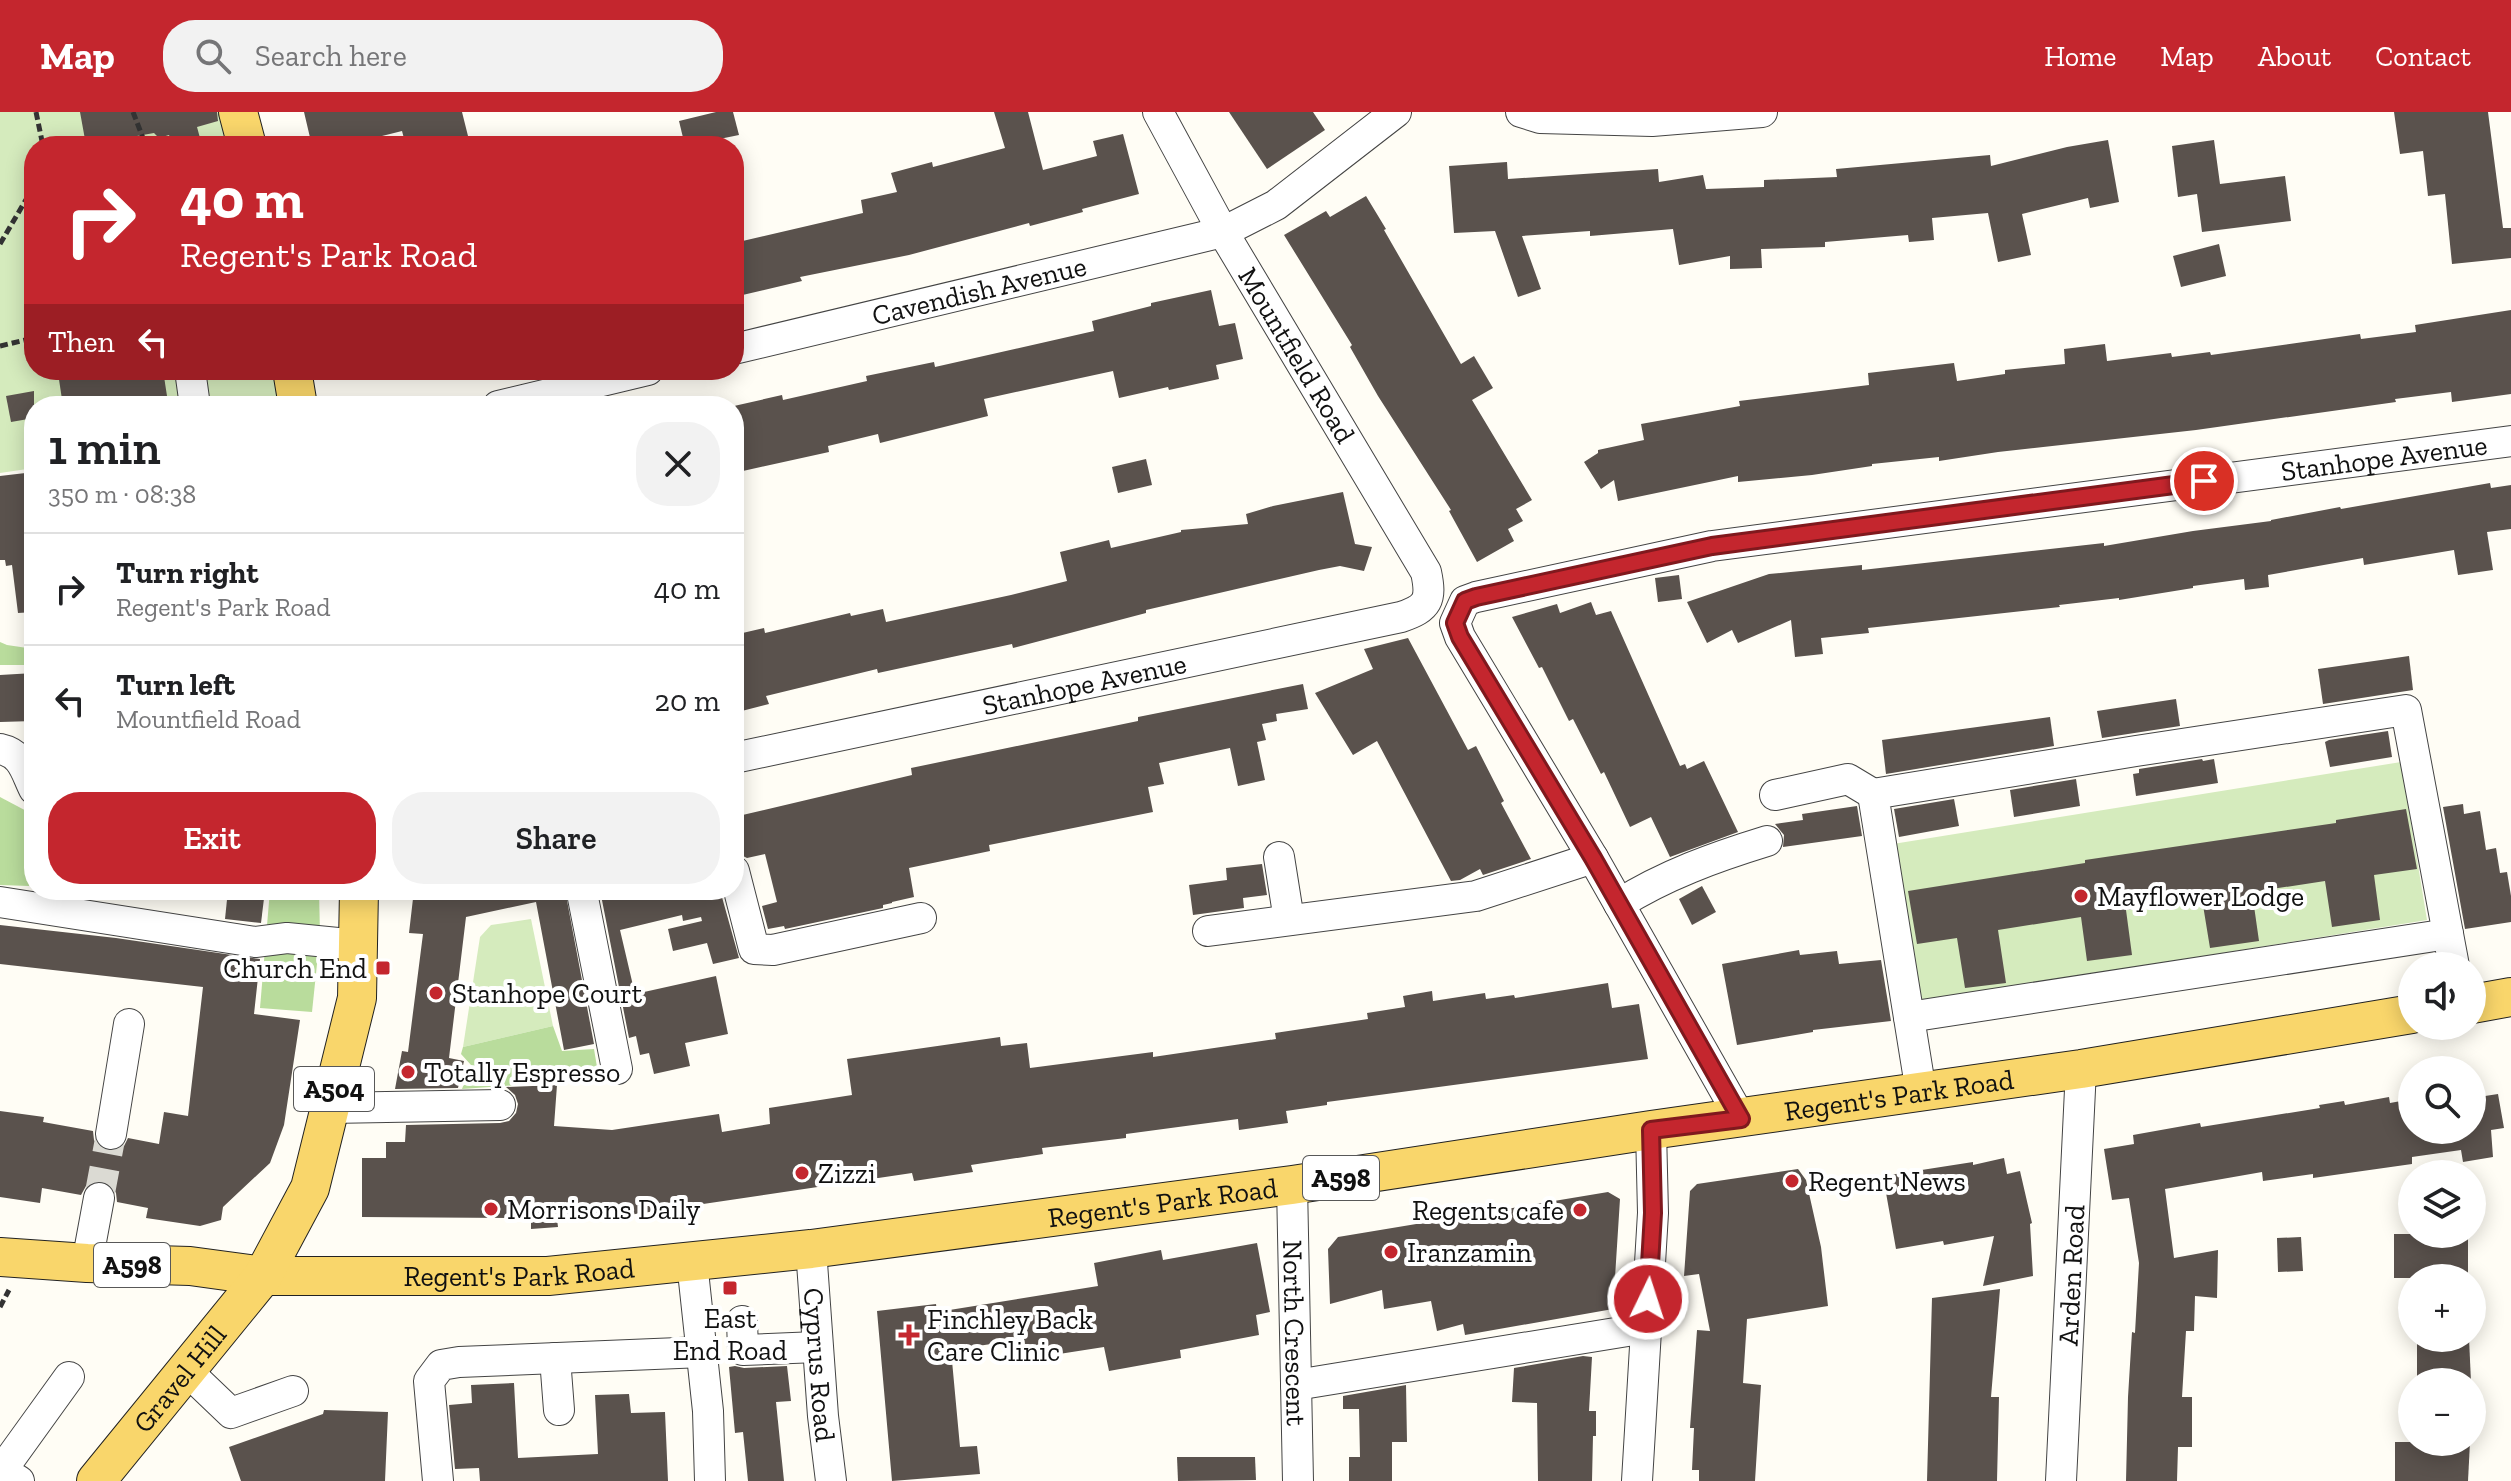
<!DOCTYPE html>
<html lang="en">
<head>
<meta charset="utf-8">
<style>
	body { margin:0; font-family:"Zilla Slab",serif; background:#f2f2f2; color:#202124; height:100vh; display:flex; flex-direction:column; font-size:30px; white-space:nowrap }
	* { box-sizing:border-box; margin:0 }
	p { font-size:26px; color:#757577 }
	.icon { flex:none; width:44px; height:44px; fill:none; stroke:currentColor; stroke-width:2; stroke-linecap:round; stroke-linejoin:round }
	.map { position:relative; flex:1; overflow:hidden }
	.sheet { position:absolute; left:24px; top:284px; width:720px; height:504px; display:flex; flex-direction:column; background:#fff; border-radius:32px; box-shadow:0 4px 20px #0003 }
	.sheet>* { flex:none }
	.banner { position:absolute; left:24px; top:24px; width:720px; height:244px; border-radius:32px; box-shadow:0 4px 20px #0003; background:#c4262e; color:#fff; overflow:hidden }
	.controls { position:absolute; left:2398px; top:840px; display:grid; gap:16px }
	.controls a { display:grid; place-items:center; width:88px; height:88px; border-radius:50%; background:#fff; box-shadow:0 4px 20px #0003; font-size:40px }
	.pin { position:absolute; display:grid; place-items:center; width:68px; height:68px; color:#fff; margin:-34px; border:4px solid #fff; border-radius:50%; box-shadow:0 2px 8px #0007 }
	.me { position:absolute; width:88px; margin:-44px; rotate:4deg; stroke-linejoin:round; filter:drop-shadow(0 0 6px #0008) }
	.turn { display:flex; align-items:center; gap:28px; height:168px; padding:0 24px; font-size:36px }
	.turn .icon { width:104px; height:104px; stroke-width:2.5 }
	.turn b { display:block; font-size:56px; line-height:68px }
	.then { display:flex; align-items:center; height:76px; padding:0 24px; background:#0003; gap:16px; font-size:30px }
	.round { display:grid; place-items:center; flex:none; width:84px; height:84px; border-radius:32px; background:#f2f2f2 }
	.headline { display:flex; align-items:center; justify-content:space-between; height:136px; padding:0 24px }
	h1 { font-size:48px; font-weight:600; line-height:60px }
	.primary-button { display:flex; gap:16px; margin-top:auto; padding:16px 24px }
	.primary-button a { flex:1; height:92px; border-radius:32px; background:#c4262e; color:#fff; font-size:32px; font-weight:600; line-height:92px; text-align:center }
	.primary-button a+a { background:#f2f2f2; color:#202124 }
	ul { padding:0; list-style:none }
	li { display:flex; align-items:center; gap:24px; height:112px; padding:0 24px; border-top:2px solid #e0e0e0 }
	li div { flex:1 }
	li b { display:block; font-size:30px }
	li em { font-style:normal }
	header { display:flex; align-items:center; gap:48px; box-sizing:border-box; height:112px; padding:0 40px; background:#c4262e; color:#fff }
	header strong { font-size:38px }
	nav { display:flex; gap:44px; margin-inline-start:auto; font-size:28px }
	.search { width:560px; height:72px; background:#f2f2f2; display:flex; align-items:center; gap:20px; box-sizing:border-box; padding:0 28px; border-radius:32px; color:#757577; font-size:30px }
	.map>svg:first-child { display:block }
	.green { fill:#d5ebbd }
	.forest { fill:#b9dc9c }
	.building { fill:#5a524d }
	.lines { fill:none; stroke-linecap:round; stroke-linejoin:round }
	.minor-tunnel { stroke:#dbdad3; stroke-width:30; stroke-dasharray:30 15; stroke-linecap:butt }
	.minor-casing { stroke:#444; stroke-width:32 }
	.major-casing { stroke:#222; stroke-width:40 }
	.path { stroke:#333; stroke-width:5; stroke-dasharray:8 4; stroke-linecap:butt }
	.minor { stroke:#fff; stroke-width:30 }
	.major { stroke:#f9d66b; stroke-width:38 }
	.route-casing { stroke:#7f191e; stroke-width:20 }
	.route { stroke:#c4262e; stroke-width:14 }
	.poi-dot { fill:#c4262e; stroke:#fff; stroke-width:3 }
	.labels { text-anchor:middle; stroke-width:8; stroke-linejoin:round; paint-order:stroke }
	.shield { fill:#fff; stroke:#585858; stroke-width:2 }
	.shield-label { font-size:26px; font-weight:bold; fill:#111 }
	.street-label { font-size:28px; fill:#111; stroke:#fff }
	.poi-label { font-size:28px; fill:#111; stroke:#fff; text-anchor:start }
</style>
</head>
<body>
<header>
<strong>Map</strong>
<div class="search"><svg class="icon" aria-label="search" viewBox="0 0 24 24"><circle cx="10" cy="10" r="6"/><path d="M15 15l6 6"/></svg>Search here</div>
<nav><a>Home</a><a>Map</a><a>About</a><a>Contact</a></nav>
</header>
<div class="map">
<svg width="2511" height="1369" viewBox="0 0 2511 1369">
	<rect width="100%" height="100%" fill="#fffdf5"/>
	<g class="green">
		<path d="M0,0H238L247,34H34V258H284L289,290L269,294H34V356L0,361Z"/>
		<path d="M2401,650L2427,808L1919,890L1893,732Z"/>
		<path d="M531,807L553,914L463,935L480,825L491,813Z"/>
	</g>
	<g class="forest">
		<path d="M0,530L7,533L34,537V553H0Z"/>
		<path d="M0,685L34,703V765L29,774L0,773Z"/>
		<path d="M137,778H191L189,781L137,785Z"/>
		<path d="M270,778H319L320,823L312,900L260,896Z"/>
		<path d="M553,914L562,939L594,937L599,967L462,977L471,953L461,942L463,935Z"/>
	</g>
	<g class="building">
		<path d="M80,0H217L218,9L197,15L200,26L173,34L169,23L159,26L154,21L86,33Z"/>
		<path d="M304,0H462L468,24L429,34H406L402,19L342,34H312Z"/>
		<path d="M716,0H733L739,23L685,34L679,9Z"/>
		<path d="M994,0H1028L1043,58L1097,44L1093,29L1123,22L1139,82L1082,97L1083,100L1030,114L1029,111L909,143L800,165L802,169L734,185V131L863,101L861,88L897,80L891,61L932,50L933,55L1005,36Z"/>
		<path d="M1229,0H1313L1325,18L1267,57Z"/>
		<path d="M2394,0H2488L2503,116H2511V146L2452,152L2445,82L2428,84L2423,39L2400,42Z"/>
		<path d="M2108,28L2119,90L2090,96L2088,86L2022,102L2031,143L1998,150L1988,101L1932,106L1934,128L1909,130L1908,123L1825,130V135L1761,137L1762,156L1730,157V144L1679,153L1673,117L1590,124V119L1522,124L1541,177L1518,185L1495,119L1454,121L1449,54L1507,50L1508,67L1658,57L1659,70L1703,63L1706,77L1764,75V68L1837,65L1836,57L1990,43L1991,54L2067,35Z"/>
		<path d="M2214,28L2220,72L2285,64L2291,109L2202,120L2197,82L2178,85L2172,34Z"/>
		<path d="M1366,84L1386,117L1384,118L1461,252L1474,244L1493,276L1472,288L1532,388L1516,397L1523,409L1508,417L1514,429L1477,450L1449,399L1451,398L1378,284L1350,235L1352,233L1284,123L1326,99L1330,105Z"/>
		<path d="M2219,132L2226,164L2181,175L2173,144Z"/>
		<path d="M1211,178L1219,214L1235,211L1243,247L1216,253L1219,267L1169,278L1168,275L1119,286L1113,259L984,287L988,304L880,331L878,322L828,334L829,340L734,361V294L782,283L783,288L867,269L866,264L934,250L935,255L1094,219L1092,209L1151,194V191Z"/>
		<path d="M2511,198V282L2452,290L2451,280L2395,287L2396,290L2196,318L1998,340L1939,349V345L1872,352V354L1812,363L1738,370V364L1618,389L1614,368L1601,377L1584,350L1598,341V338L1644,328L1641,312L1740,294L1739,289L1869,273L1868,261L1954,251L1957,269L2005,262V258L2065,252L2064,237L2105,232L2107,249L2171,241L2172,245L2210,240L2211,243L2360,222L2361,227L2416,220L2415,213Z"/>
		<path d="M76,258H163L167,284L110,294H63L58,261Z"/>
		<path d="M34,279V306L11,310L6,284Z"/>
		<path d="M1146,347L1152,373L1118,381L1112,355Z"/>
		<path d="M34,360V500L18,501L12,453L6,454L5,448H0V364Z"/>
		<path d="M2490,371L2491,376L2511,373V417L2487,420L2493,458L2458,463L2454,438L2364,453L2363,446L2268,463L2269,475L2245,478L2244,467L2193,474V476L2119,488V486L2059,493L2060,495L1868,516L1869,521L1821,526L1823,542L1795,545L1791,508L1738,531L1732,518L1707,531L1687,490L1769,462L1862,453V458L2104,431V434L2193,419L2271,409V408L2340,395L2341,397Z"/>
		<path d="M1343,380L1355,432L1372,435L1364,459L1340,454L1319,458L1146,498V501L1013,536L1012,532L878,561L877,557L766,584L769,592L734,601V523L764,516L765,521L850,501L851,504L883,497L886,510L1011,483L1067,469L1060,440L1109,428L1111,436L1181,420V418L1248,412L1246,402L1273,394Z"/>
		<path d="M1679,463L1682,487L1658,490L1655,466Z"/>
		<path d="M1591,490L1596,503L1611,499L1680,654L1685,652L1687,657L1704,649L1738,720L1670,745L1651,705L1630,715L1604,660L1601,662L1573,607L1569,609L1542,555L1539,556L1512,505L1557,492L1560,501Z"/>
		<path d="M1408,526L1468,638L1476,634L1504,689L1501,691L1531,747L1483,763L1480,757L1460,768L1451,769L1377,629L1353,643L1315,581L1373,557L1364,537Z"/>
		<path d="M2409,544L2413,578L2323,592L2318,557Z"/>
		<path d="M34,561V609L0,610V563Z"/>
		<path d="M1303,572L1308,597L1276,602L1277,609L1262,612L1266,628L1257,630L1265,668L1238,674L1230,636L1159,651L1164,672L1148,675L1153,700L989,733L990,739L909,756L914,785L892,790V791L883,793V796L785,817L784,814L768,817L762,794L777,790L765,742L747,746L739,742L734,719V705L912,663L911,656L1138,609V605Z"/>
		<path d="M2176,587L2180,614L2102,626L2097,599Z"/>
		<path d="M2050,605L2054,634L1886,662L1882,628Z"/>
		<path d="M2388,619L2392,645L2330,655L2325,630L2329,628Z"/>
		<path d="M2202,647L2203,649L2214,647L2218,671L2136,684L2133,662L2139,661V657Z"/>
		<path d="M2076,667L2080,694L2014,705L2010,678Z"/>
		<path d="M1954,687L1959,714L1899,725L1894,697Z"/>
		<path d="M2463,692L2464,702L2480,699L2486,738L2496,736L2500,761L2507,760L2511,784V810L2465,817L2443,695Z"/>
		<path d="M1857,694L1862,724L1783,735L1784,723L1775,712L1803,708L1802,702Z"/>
		<path d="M2406,697L2417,757L2374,763L2380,808L2332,815L2325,769L2252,780L2259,829L2210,836L2202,787L2126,798L2132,843L2087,849L2081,805L1998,818L2006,871L1965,876L1957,826L1917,832L1908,779L2085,751V748L2336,711V708Z"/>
		<path d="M1262,752L1267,783L1243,786L1244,796L1193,803L1189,773L1227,768L1226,756Z"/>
		<path d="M1702,774L1716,800L1692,813L1679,787Z"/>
		<path d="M228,778H265L261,811L225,807Z"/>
		<path d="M414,778H565L594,932L564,938L536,790L466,805L449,946L464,949L458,976L395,977L402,939L408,940L423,822L409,821Z"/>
		<path d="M600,778H720L739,846L713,852L707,831L673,839L668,817L702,809L701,805L683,809L682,803L620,818L635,882L716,864L728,922L685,931L690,954L654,962L649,941L640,943L636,924L629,926Z"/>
		<path d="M0,813L116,826L260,847L254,902L300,908L284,1013L270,1051L223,1095L221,1108L200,1114L146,1106L148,1096L117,1090L116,1081L111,1073L101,1068L94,1069L86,1074L81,1083L42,1076L40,1091L0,1085V999L44,1005L43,1010L93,1019L94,1028L99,1035L109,1040L118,1038L124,1034L128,1026L159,1032L164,1000L188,1004L203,875L0,852Z"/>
		<path d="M1799,838L1800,843L1837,839L1839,852L1881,848L1891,909L1813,918V920L1737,933L1722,852Z"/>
		<path d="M1608,871L1612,896L1639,892L1648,947L1327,990V993L1286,999L1288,1011L1239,1018L1238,1007L1126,1022V1026L1042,1036L1043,1042L971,1053L973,1060L914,1069L912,1061L622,1104L557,1107L558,1115L531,1117V1106L362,1105V1046H386V1030H405L406,1013L500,1011L509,1009L516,1001L518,992L515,983L506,975L557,973L554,1014L612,1018L719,1002L722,1020L770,1012L769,996L852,983L847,947L1000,925L1001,934L1027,931L1030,956L1153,940V945L1276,927L1275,921L1368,907L1367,901L1405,895L1403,884L1432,879L1433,889L1485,881L1486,887L1514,883L1515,886Z"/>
		<path d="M2498,982L2504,1016L2491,1018L2493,1045L2463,1050L2461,1038L2412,1045V1052L2313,1066V1062L2263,1069L2262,1060L2165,1077L2174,1146L2218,1138L2217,1186L2195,1184L2194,1219H2186L2182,1285H2192V1335H2178L2177,1369H2126L2128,1285L2132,1220L2135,1221L2139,1151L2129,1086L2112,1088L2104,1037L2134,1032L2133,1023L2200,1011L2201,1015L2320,996L2319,993L2344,989L2345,993L2389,985L2390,991L2412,987V1018H2472V986Z"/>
		<path d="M2004,1046L2007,1062L2020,1059L2032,1111L2030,1112L2033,1164L1983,1174L1994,1124L1944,1133L1943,1129L1896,1137L1883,1064L1973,1050V1053Z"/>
		<path d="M1798,1057L1806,1068L1821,1135L1828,1194L1747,1207L1743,1271L1761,1273L1755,1369H1699V1358H1692L1694,1316H1690L1697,1218L1710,1219L1699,1162L1684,1164L1690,1079L1697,1072Z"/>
		<path d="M1608,1080L1620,1087L1613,1197L1465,1223L1463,1212L1437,1219L1431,1189L1384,1197L1382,1178L1330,1192L1328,1137L1338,1125Z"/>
		<rect x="2394" y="1122" width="74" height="44"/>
		<path d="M2301,1125L2303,1159L2278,1160L2277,1126Z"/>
		<path d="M1257,1131L1270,1200L1256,1203L1259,1223L1180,1238L1181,1246L1109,1259L1104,1235L1027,1247L1024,1227L951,1238L960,1335L977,1334L980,1362L892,1369L877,1199L936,1192L937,1200L1098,1174L1094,1151L1161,1138L1163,1148Z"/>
		<path d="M2000,1177L1991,1285H1999L1997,1369H1927L1932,1186Z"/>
		<path d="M2417,1226H2469L2471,1270H2417Z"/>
		<path d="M1583,1244L1592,1245L1589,1299H1596V1324H1593L1592,1369H1538L1537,1291L1512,1290L1514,1256Z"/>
		<path d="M735,1254L744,1256L787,1254L791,1289L776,1290L784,1369H748L743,1320L735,1321L729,1255Z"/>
		<path d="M514,1271L518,1346L598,1342L595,1283L629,1282L631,1301L665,1300L668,1369H480L479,1356L455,1357L449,1293L472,1291L471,1273Z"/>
		<path d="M1406,1273L1407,1330H1392V1369H1349V1345H1360L1359,1297H1343V1284Z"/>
		<path d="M324,1298L388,1300L385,1369H241L229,1335L323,1302Z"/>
		<path d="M2395,1330H2470L2468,1369H2395Z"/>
		<path d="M1177,1345H1255L1256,1368L1178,1369Z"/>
	</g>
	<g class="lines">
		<path class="minor-tunnel" d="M99,1086L111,1022"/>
		<defs>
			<g id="minor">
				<path d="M1521,0L1540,6L1652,9L1762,0"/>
				<path id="s1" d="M734,237L1223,120L1276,93L1396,0"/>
				<path d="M190,258L195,294"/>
				<path d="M498,294L648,258"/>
				<path d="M0,637C23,642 25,659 34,677"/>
				<path id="s2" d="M734,646L1401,505C1428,496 1432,488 1426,460L1223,120L1158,0"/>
				<path d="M1775,683L1848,667L1873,682"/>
				<path d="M1279,745L1289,808"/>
				<path d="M734,759L754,837L773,838L921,806"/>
				<path d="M582,781L617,957"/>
				<path d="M0,790L255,830L287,826L358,833"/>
				<path d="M1619,792C1665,763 1715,745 1767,729"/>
				<path d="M1208,819L1476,784L1593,746"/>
				<path d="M1909,905L2448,822"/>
				<path d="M1921,980L1873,682L2136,639L2406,598L2454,854"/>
				<path d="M330,996L500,993"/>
				<path id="s3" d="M1741,1007L1593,746L1460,525L1455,511L1465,489L1476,485L1712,434L2511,329"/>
				<path d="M111,1022L129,912"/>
				<path id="s4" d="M1292,1073L1298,1369"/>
				<path id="s5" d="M811,1137L823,1304L831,1369"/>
				<path d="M692,1150L708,1299L710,1369"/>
				<path d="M87,1151L99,1086"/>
				<path d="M742,1209L743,1238L817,1235"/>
				<path d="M555,1246L559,1298"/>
				<path d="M186,1258L231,1301L293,1279"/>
				<path d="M1296,1273L1646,1216"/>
				<path d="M19,1369L2,1358L69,1265"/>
				<path d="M438,1369L429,1269L441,1253L459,1250L703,1240"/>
				<path d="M1637,1369L1653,1101L1651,1018"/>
				<path id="s6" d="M2061,1369L2081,957"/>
			</g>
			<g id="major">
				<path d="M238,0L247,34"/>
				<path d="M292,258L298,294"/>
				<path d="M2472,892L2511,885"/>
				<path id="s7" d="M0,1145L87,1151L190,1154L263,1164H548L811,1137L1292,1073L1651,1018L2081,957L2412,902"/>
				<path id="s8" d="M96,1369L263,1164L310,1076L357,886L359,778"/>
			</g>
		</defs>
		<use href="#minor" class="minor-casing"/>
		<use href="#major" class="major-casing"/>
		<g class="path">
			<path d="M36,0L43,34"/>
			<path d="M133,0L146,34"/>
			<path d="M0,132L34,74"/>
			<path d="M0,234L34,226"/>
			<path d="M0,1195L9,1178"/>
		</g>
		<use href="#minor" class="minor"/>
		<use href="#major" class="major"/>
	</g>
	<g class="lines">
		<defs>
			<path id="route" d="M1648,1187L1653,1101L1651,1018L1741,1007L1593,746L1460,525L1455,511L1465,489L1476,485L1712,434L2204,369"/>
		</defs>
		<use href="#route" class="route-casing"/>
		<use href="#route" class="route"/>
	</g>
	<g class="poi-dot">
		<circle cx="2081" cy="784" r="8"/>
		<rect x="375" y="848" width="16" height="16" rx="4"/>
		<circle cx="436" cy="881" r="8"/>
		<circle cx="408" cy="960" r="8"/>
		<circle cx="802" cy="1061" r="8"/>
		<circle cx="1792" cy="1069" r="8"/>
		<circle cx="491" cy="1097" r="8"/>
		<circle cx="1580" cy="1098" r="8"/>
		<circle cx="1391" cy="1140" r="8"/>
		<rect x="722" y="1168" width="16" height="16" rx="4"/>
		<path d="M905 1211h8v8h8v8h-8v8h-8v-8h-8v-8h8z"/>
	</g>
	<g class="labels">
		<g class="shield">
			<rect x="294" y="955" width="80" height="44" rx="6"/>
			<rect x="1303" y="1044" width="76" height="44" rx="6"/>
			<rect x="94" y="1131" width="76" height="44" rx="6"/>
		</g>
		<g class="shield-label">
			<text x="334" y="986">A504</text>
			<text x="1341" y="1075">A598</text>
			<text x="132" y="1162">A598</text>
		</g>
		<g class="street-label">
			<text dy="10" stroke="none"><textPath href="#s1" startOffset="252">Cavendish Avenue</textPath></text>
			<text transform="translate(1297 243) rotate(59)" y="10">Mountfield Road</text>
			<text dy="10" stroke="none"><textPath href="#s3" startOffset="1528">Stanhope Avenue</textPath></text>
			<text dy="10" stroke="none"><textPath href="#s2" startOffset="358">Stanhope Avenue</textPath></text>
			<text dy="10" stroke="none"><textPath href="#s7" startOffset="1912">Regent's Park Road</textPath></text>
			<text dy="10" stroke="none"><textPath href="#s7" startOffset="1168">Regent's Park Road</textPath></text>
			<text dy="10" stroke="none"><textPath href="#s7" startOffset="520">Regent's Park Road</textPath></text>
			<text dy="10" stroke="none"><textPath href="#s6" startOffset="206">Arden Road</textPath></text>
			<text dy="10" stroke="none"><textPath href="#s4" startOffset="148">North Crescent</textPath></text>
			<text dy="10" stroke="none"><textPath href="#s5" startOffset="116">Cyprus Road</textPath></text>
			<text dy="10" stroke="none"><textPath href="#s8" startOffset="132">Gravel Hill</textPath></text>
		</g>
		<g class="poi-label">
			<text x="2097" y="794">Mayflower Lodge</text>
			<text x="367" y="866" text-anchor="end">Church End</text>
			<text x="452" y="891">Stanhope Court</text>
			<text x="424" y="970">Totally Espresso</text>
			<text x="818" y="1071">Zizzi</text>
			<text x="1808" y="1079">Regent News</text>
			<text x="507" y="1107">Morrisons Daily</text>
			<text x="1564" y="1108" text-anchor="end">Regents cafe</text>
			<text x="1407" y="1150">Iranzamin</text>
			<text x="730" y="1216" text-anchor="middle">East<tspan x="730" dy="32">End Road</tspan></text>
			<text x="927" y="1217">Finchley Back<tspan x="927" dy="32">Care Clinic</tspan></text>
		</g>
	</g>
</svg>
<div class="controls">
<a><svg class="icon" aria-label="sound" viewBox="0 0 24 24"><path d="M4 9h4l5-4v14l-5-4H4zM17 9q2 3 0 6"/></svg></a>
<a><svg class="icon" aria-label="search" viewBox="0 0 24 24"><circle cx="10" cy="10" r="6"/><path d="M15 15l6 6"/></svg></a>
<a><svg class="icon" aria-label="layers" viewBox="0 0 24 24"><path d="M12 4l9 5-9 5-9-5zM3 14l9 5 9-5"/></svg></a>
<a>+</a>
<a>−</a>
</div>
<div class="pin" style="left:2204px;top:369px;background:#d93025"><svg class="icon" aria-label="arrive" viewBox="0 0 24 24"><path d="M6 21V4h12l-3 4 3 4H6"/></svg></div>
<svg class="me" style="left:1648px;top:1187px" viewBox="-20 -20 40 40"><circle r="17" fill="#c4262e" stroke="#fff" stroke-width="3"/><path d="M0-11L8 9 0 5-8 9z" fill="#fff"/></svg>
<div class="banner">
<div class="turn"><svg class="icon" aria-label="right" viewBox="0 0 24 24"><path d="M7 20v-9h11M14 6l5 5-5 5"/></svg><div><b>40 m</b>Regent's Park Road</div></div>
<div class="then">Then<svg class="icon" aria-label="left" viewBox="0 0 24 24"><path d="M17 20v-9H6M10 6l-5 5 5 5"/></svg></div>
</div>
<section class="sheet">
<div class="headline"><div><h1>1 min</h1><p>350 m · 08:38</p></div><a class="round"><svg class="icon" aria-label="close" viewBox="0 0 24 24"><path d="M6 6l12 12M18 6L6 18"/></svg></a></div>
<ul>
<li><svg class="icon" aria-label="right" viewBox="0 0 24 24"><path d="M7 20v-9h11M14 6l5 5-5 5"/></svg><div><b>Turn right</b><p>Regent's Park Road</p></div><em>40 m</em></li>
<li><svg class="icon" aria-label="left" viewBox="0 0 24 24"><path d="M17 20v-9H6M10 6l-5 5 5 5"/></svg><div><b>Turn left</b><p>Mountfield Road</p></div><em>20 m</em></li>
</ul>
<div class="primary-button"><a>Exit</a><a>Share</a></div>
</section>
</div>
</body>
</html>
